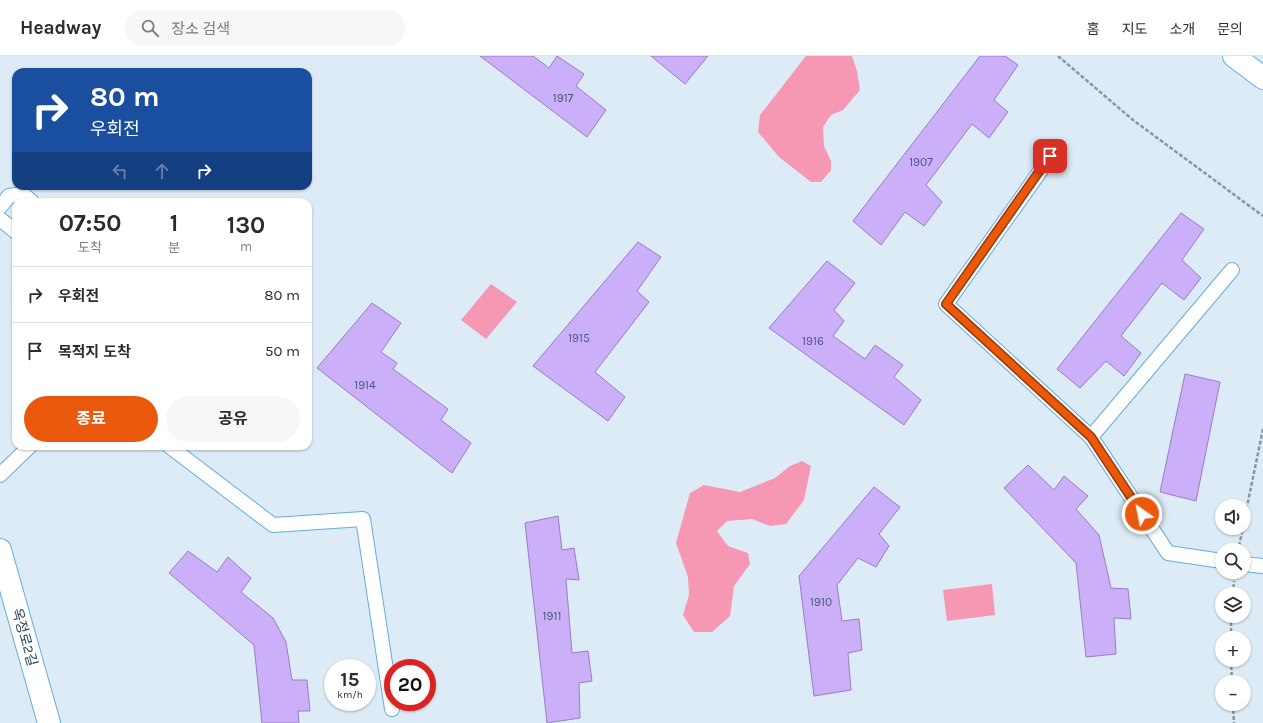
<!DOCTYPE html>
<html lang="ko">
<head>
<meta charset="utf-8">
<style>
	body { margin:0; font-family:Karla,"Noto Sans KR",sans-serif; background:#f7f7f7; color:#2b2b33; height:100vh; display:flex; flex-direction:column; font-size:15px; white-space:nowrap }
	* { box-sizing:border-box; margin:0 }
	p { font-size:13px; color:#7c7c81 }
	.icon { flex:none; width:22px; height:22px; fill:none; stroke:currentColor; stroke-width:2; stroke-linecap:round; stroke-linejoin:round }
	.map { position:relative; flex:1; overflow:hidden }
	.drawer { position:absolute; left:12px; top:142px; width:300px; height:252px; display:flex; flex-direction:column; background:#fff; border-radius:12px; box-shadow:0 1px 3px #0004 }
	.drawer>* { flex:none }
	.banner { position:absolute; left:12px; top:12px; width:300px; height:122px; border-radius:12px; box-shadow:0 1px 3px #0004; background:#1a4fa0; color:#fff; overflow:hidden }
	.fabs { position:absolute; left:1215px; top:443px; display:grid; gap:8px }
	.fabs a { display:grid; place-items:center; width:36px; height:36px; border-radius:50%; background:#fff; box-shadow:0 1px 3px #0004; font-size:20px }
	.speed { position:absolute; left:324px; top:603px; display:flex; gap:8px; font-size:20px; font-weight:700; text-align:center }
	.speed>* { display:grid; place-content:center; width:52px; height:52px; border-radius:50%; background:#fff; box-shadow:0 1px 3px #0004; line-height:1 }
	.speed small { font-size:10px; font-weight:400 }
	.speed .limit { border:6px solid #d22; background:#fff; color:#111 }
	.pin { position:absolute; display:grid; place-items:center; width:34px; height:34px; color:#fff; margin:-17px; border-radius:8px; box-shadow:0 2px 6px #0006 }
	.me { position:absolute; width:44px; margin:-22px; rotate:327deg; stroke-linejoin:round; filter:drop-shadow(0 0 3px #0008) }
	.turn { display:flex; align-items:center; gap:14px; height:84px; padding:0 12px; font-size:18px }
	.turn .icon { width:52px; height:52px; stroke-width:2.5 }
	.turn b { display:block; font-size:28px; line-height:34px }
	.lanes { display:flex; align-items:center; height:38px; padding:0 12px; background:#0003; justify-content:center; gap:20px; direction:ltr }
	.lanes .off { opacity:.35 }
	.eta { display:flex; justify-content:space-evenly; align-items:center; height:68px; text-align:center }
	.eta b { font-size:24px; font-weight:700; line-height:28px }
	.button { display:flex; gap:8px; margin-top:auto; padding:8px 12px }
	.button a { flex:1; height:46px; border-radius:24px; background:#ea580c; color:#fff; font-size:16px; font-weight:700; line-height:46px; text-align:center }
	.button a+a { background:#f7f7f7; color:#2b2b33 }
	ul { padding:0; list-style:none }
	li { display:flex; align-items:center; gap:12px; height:56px; padding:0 12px; border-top:1px solid #e1e1e2 }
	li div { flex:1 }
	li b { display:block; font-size:15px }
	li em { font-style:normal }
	header { display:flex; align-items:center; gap:24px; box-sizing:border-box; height:56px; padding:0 20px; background:#fff; border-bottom:1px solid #e1e1e2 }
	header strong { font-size:19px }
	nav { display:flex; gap:22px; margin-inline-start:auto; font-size:14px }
	.search { width:280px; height:36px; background:#f7f7f7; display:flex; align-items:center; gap:10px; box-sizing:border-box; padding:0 14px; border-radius:22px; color:#7c7c81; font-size:15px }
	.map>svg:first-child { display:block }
	.green { fill:#f697b3 }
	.building { fill:#cbaff9; stroke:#987dc3 }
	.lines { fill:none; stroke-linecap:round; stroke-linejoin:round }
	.lane-casing { stroke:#64ade1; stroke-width:16 }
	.street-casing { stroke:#64ade1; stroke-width:24 }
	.secondary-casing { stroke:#64ade1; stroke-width:24 }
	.path { stroke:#8298a8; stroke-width:2.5; stroke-dasharray:4 2; stroke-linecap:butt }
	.lane { stroke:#fff; stroke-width:14 }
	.street { stroke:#fff; stroke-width:22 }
	.secondary { stroke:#fff; stroke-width:22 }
	.route-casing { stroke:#983908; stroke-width:10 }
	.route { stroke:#ea580c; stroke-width:7 }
	.labels { text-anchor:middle; stroke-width:4; stroke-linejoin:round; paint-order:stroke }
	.number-label { font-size:12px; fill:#495a7c }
	.street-label { font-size:14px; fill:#1e3d52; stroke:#fff }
</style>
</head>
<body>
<header>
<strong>Headway</strong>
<div class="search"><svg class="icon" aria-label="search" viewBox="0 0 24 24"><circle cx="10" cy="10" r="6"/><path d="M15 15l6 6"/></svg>장소 검색</div>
<nav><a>홈</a><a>지도</a><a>소개</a><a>문의</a></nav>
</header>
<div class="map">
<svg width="1263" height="667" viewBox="0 0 1263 667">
	<rect width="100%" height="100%" fill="#ddebf6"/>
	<g class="green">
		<path d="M806,0H852L857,15L860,34L843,54L831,59L823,71L824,90L831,105V114L821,126H811L779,101L758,76L760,59Z"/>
		<path d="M491,228L517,246L486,283L461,264Z"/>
		<path d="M802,405L811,410L804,444L786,468L770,470L752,463L727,465L717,475L728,490L748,497L750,508L734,530L730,560L712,576H694L683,559L689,539L688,521L676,487L690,437L704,429L740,436L775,422L790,410Z"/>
		<path d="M992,528L995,559L947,565L943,534Z"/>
	</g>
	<g class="building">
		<path d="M480,0H533L549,12L557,0L584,18L576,30L606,54L587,81Z"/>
		<path d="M651,0H708L685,28Z"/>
		<path d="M980,0H1005L1018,9L994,44L1008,56L989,82L972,68L926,129L942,146L924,170L905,156L881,189L853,165Z"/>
		<path d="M1181,157L1204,173L1182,204L1201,222L1184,244L1162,227L1121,280L1141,297L1124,320L1106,305L1080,332L1057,313Z"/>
		<path d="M638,186L661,201L637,235L649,246L595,316L625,341L608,365L533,310Z"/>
		<path d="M827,205L855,227L834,254L844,265L833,280L865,303L875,289L903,309L894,321L921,344L904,369L769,272Z"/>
		<path d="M372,247L401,267L381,296L397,307L393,313L448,353L441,364L471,387L452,417L317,312Z"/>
		<path d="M1185,318L1220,326L1196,445L1160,436Z"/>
		<path d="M1028,409L1054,434L1064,420L1088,440L1076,453L1099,479L1111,532L1128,533L1131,563L1114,562L1116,598L1086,601L1076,507L1004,432Z"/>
		<path d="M874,431L900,451L879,478L889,490L876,511L858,502L837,529L842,565L859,563L862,594L848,597L851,634L814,640L799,520Z"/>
		<path d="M558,460L562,494L574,492L579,524L566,523L572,597L588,595L592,625L579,627L580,662L547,667L525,467Z"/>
		<path d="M188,495L217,516L228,501L251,522L241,536L273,562L286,586L292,624H307L310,655H298L299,667H262L254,589L169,517Z"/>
	</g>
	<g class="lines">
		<defs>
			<g id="lane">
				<path d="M1051,100L946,248L1091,381L1168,497L1222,505"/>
				<path d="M0,151L9,140L23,138L32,146"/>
				<path d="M0,163L16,176"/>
				<path d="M1091,381L1232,214"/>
				<path d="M169,390L273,469L363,463L392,653"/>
				<path d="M0,419L30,390"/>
				<path d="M1244,508L1263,510"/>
			</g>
			<path id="street" d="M0,494L49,667"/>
			<path id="secondary" d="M1234,0L1263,22"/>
		</defs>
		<use href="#lane" class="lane-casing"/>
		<use href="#street" class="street-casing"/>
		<use href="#secondary" class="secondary-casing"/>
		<g class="path">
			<path d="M1058,0L1133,64L1263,160"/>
			<path d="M1244,465L1263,373"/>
			<path d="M1239,490L1243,472"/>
			<path d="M1233,538L1234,525"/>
			<path d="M1231,582V560"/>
			<path d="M1231,604L1232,626"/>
			<path d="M1233,648L1234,667"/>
		</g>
		<use href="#lane" class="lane"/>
		<use href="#street" class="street"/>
		<use href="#secondary" class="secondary"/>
	</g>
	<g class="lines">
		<defs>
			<path id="route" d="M1050,100L946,248L1091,381L1142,458"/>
		</defs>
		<use href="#route" class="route-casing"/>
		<use href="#route" class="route"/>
	</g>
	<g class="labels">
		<g class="number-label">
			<text x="563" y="46">1917</text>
			<text x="921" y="110">1907</text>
			<text x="579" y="286">1915</text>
			<text x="813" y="289">1916</text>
			<text x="365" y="333">1914</text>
			<text x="821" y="550">1910</text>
			<text x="552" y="564">1911</text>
		</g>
		<g class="street-label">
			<text transform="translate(25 581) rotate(74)" y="5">옥정로2길</text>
		</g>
	</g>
</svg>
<div class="fabs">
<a><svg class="icon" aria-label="sound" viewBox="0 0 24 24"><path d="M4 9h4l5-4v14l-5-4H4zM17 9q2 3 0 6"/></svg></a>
<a><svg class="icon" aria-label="search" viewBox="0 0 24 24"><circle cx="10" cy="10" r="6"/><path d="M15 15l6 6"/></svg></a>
<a><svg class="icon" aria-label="layers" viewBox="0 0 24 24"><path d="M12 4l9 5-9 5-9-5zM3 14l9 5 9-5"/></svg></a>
<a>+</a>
<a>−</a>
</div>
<div class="speed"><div>15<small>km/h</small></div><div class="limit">20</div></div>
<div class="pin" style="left:1050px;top:100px;background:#d93025"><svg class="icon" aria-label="arrive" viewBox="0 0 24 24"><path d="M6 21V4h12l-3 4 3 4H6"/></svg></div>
<svg class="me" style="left:1142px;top:458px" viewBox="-20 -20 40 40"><circle r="17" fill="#ea580c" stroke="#fff" stroke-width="3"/><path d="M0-11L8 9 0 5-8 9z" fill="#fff"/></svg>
<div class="banner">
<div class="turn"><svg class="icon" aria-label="right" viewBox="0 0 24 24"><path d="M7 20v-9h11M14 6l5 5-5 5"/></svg><div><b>80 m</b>우회전</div></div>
<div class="lanes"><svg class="icon off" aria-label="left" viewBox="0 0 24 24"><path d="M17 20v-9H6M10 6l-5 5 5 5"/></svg><svg class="icon off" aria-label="ahead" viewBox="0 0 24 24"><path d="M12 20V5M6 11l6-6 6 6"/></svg><svg class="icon" aria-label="right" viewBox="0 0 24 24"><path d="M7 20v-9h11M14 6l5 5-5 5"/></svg></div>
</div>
<section class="drawer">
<div class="eta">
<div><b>07:50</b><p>도착</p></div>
<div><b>1</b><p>분</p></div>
<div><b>130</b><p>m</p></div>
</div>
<ul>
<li><svg class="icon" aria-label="right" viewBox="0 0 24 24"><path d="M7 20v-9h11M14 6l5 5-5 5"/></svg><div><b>우회전</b></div><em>80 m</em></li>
<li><svg class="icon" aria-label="arrive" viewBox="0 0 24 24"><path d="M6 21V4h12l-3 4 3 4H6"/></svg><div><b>목적지 도착</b></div><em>50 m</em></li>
</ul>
<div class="button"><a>종료</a><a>공유</a></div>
</section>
</div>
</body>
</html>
